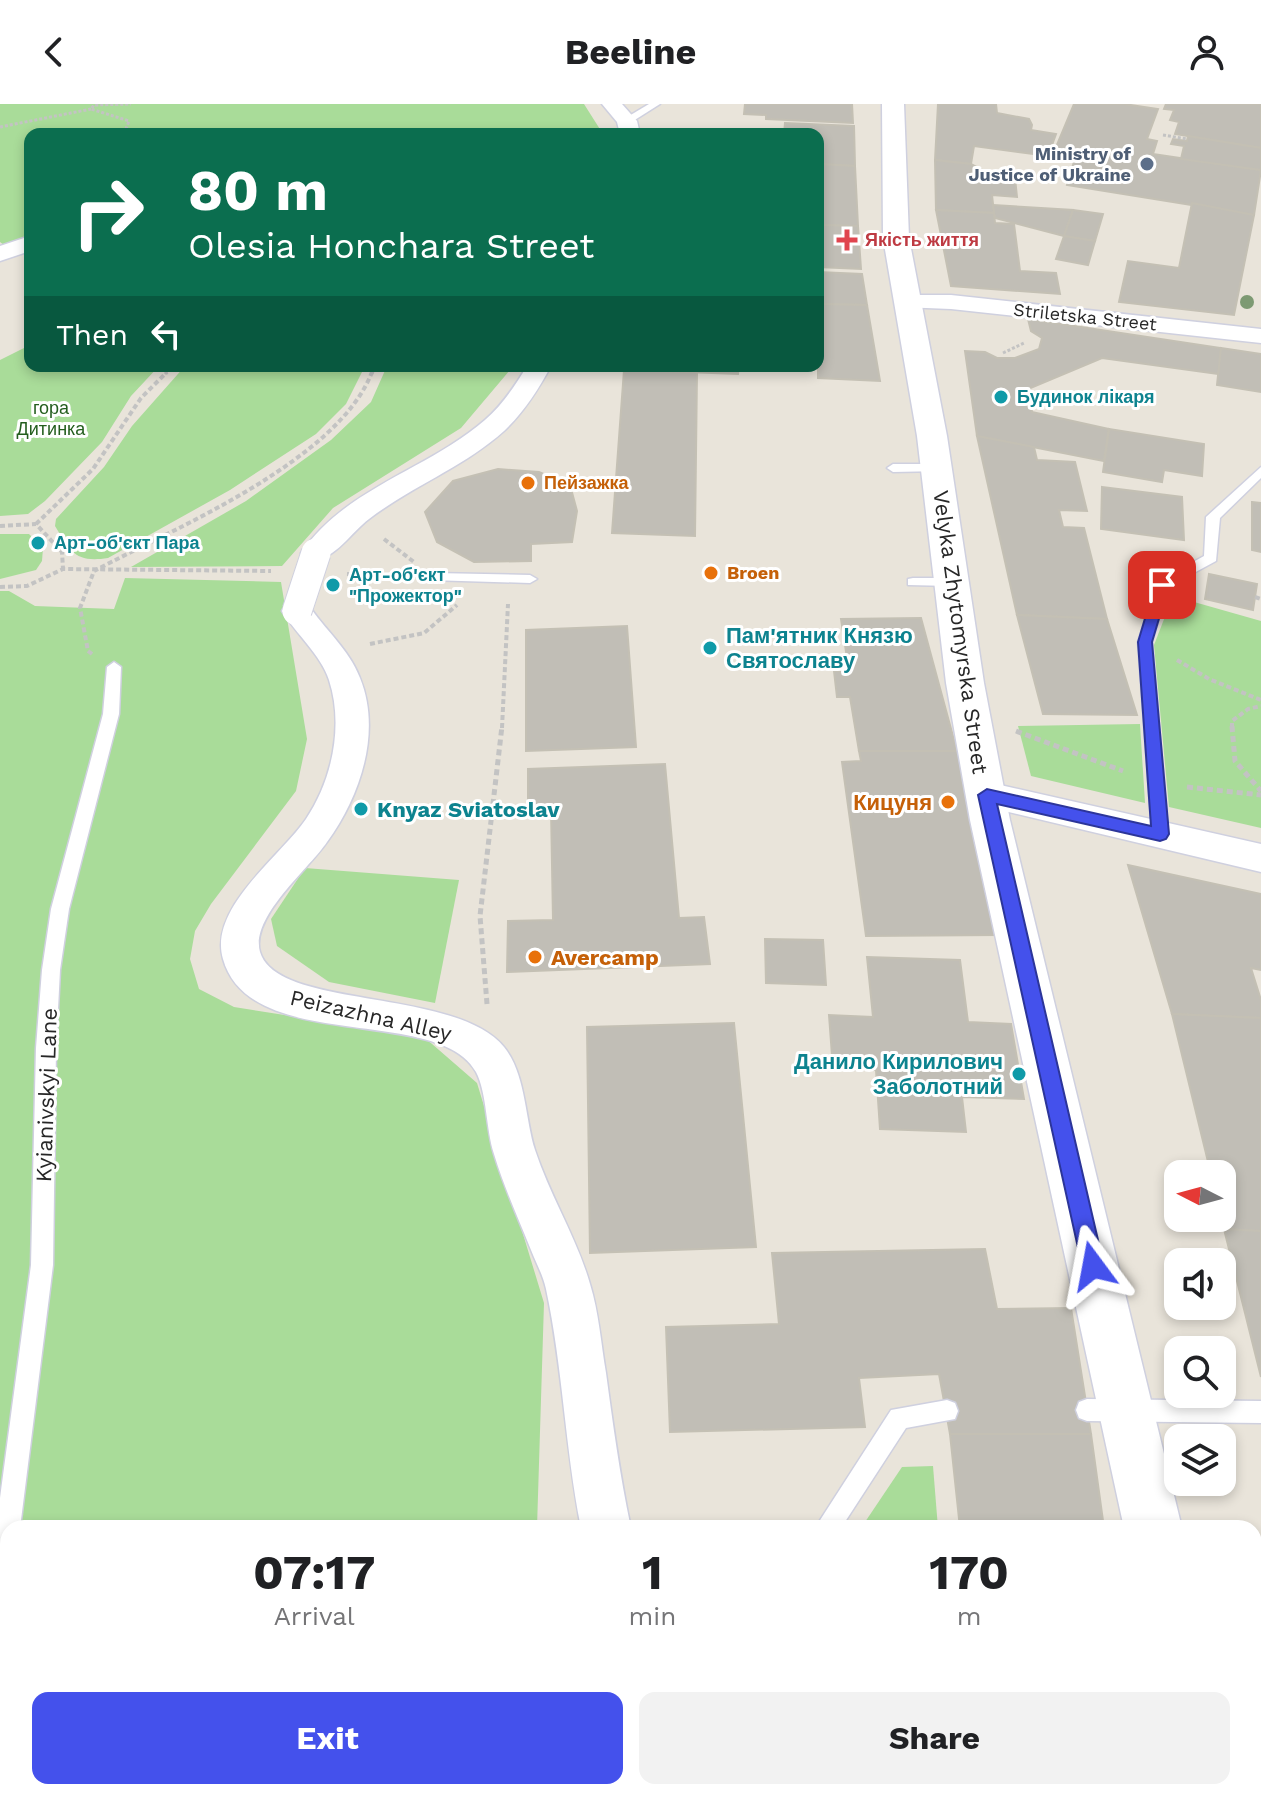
<!DOCTYPE html>
<html lang="en">
<head>
<meta charset="utf-8">
<style>
	body { margin:0; font-family:"Work Sans",sans-serif; background:#f2f2f2; color:#202124; height:100vh; display:flex; flex-direction:column; font-size:30px; white-space:nowrap }
	* { box-sizing:border-box; margin:0 }
	p { font-size:26px; color:#757577 }
	.icon { flex:none; width:44px; height:44px; fill:none; stroke:currentColor; stroke-width:2; stroke-linecap:round; stroke-linejoin:round }
	.map { position:relative; flex:1; overflow:hidden }
	.drawer { position:absolute; left:0px; top:1416px; width:1262px; height:280px; display:flex; flex-direction:column; background:#fff; border-radius:24px 24px 0 0; box-shadow:0 4px 12px #0003 }
	.drawer>* { flex:none }
	.hud { position:absolute; left:24px; top:24px; width:800px; height:244px; border-radius:16px; box-shadow:0 4px 12px #0003; background:#0b6e4f; color:#fff; overflow:hidden }
	.needle { width:52px; rotate:276deg }
	.controls { position:absolute; left:1164px; top:1056px; display:grid; gap:16px }
	.controls a { display:grid; place-items:center; width:72px; height:72px; border-radius:16px; background:#fff; box-shadow:0 4px 12px #0003; font-size:40px }
	.pin { position:absolute; display:grid; place-items:center; width:68px; height:68px; color:#fff; margin:-34px; border-radius:16px; box-shadow:0 4px 12px #0006 }
	.me { position:absolute; width:88px; margin:-44px; rotate:347deg; stroke-linejoin:round; filter:drop-shadow(0 0 6px #0008) }
	.turn { display:flex; align-items:center; gap:28px; height:168px; padding:0 32px; font-size:36px }
	.turn .icon { width:104px; height:104px; stroke-width:2.5 }
	.turn b { display:block; font-size:56px; line-height:68px }
	.then { display:flex; align-items:center; height:76px; padding:0 32px; background:#0003; gap:16px; font-size:30px }
	.eta { display:flex; justify-content:space-evenly; align-items:center; height:136px; text-align:center }
	.eta b { font-size:48px; font-weight:700; line-height:56px }
	.cta { display:flex; gap:16px; margin-top:auto; padding:16px 32px }
	.cta a { flex:1; height:92px; border-radius:16px; background:#4451ec; color:#fff; font-size:32px; font-weight:700; line-height:92px; text-align:center }
	.cta a+a { background:#f2f2f2; color:#202124 }
	header { display:flex; justify-content:space-between; align-items:center; height:104px; padding:0 32px; background:#fff; font-size:36px; font-weight:700 }
	.map>svg:first-child { display:block }
	.green { fill:#a9dc99 }
	.building { fill:#c1beb6; stroke:#c4c0b4; stroke-width:2 }
	.lines { fill:none; stroke-linecap:round; stroke-linejoin:round }
	.lane-casing { stroke:#cfd0df; stroke-width:3 }
	.street-casing { stroke:#cfd0df; stroke-width:3 }
	.secondary-casing { stroke:#cfd0df; stroke-width:3 }
	.path-far3 { stroke:#c3c3c3; stroke-width:3; stroke-dasharray:3 2; stroke-linecap:butt }
	.path-far2 { stroke:#c3c3c3; stroke-width:4; stroke-dasharray:5 3; stroke-linecap:butt }
	.path-far1 { stroke:#c3c3c3; stroke-width:5; stroke-dasharray:6 4; stroke-linecap:butt }
	.path { stroke:#c3c3c3; stroke-width:7; stroke-dasharray:8 5; stroke-linecap:butt }
	.lane { fill:#fff; fill-rule:evenodd }
	.street { fill:#fff; fill-rule:evenodd }
	.secondary { fill:#fff; fill-rule:evenodd }
	.street-bridge-casing { stroke:#cfd0df; stroke-width:31; stroke-linecap:butt }
	.street-bridge { stroke:#fff; stroke-width:29 }
	.tree { fill:#7d9a73 }
	.route { fill:#4451ec; stroke:#2c3599; stroke-width:2 }
	.service-dot { fill:#5c6f8a; stroke:#fff; stroke-width:3 }
	.health-dot { fill:#e0444e; stroke:#fff; stroke-width:3 }
	.culture-dot { fill:#0f9aa8; stroke:#fff; stroke-width:3 }
	.food-dot { fill:#e8710a; stroke:#fff; stroke-width:3 }
	.labels { text-anchor:middle; stroke-width:6; stroke-linejoin:round; paint-order:stroke }
	.far-service-label { font-size:18px; font-weight:bold; fill:#4e5e75; stroke:#fff; text-anchor:end }
	.far-health-label { font-size:18px; font-weight:bold; fill:#be3a42; stroke:#fff; text-anchor:start }
	.far-street-label { font-size:18px; fill:#272727; stroke:#fff }
	.far-culture-label { font-size:18px; font-weight:bold; fill:#0d838f; stroke:#fff; text-anchor:start }
	.far-park-label { font-size:18px; fill:#245e1e; stroke:#fff }
	.far-food-label { font-size:18px; font-weight:bold; fill:#c56008; stroke:#fff; text-anchor:start }
	.street-label { font-size:22px; fill:#272727; stroke:#fff }
	.culture-label { font-size:22px; font-weight:bold; fill:#0d838f; stroke:#fff; text-anchor:start }
	.food-label { font-size:22px; font-weight:bold; fill:#c56008; stroke:#fff; text-anchor:end }
</style>
</head>
<body>
<header><svg class="icon" aria-label="back" viewBox="0 0 24 24"><path d="M15 5l-7 7 7 7"/></svg>Beeline<svg class="icon" aria-label="person" viewBox="0 0 24 24"><circle cx="12" cy="8" r="4"/><path d="M4 21q1-7 8-7t8 7"/></svg></header>
<div class="map">
<svg width="1261" height="1696" viewBox="0 0 1261 1696">
	<rect width="100%" height="100%" fill="#e9e4da"/>
	<g class="green">
		<path d="M0,0H584L603,30H30V136L8,144L0,138Z"/>
		<path d="M30,241V262H159L131,292L102,338L45,397L28,410L0,412V256Z"/>
		<path d="M185,262H365L346,300L316,330L230,386L108,454C75,459 71,448 55,422L56,415L104,363L132,322Z"/>
		<path d="M387,262H510V266L461,324L333,404L282,462L131,463L246,397L331,336L371,298Z"/>
		<path d="M0,430H29L43,444L42,457L36,466L0,475Z"/>
		<path d="M125,474L281,478L307,635L296,687L211,800L195,827L190,855L199,885L234,903L424,933L477,979L544,1199L537,1424H8V1688H528V1696H0V487H9L35,502L114,505Z"/>
		<path d="M1173,492L1261,517V724L1169,703L1154,541Z"/>
		<path d="M1140,620L1145,699L1031,672L1018,622Z"/>
		<path d="M305,764L459,776L435,899L329,878L277,842L271,815Z"/>
		<path d="M933,1362L938,1424H861L902,1363Z"/>
	</g>
	<g class="building">
		<path d="M745,0H852L853,19L766,15V11L744,10Z"/>
		<path d="M938,0H996L997,9L1029,15L1032,21L1031,26L1056,30L1048,52L974,42L971,60L935,56Z"/>
		<path d="M1074,0H1124L1158,5L1147,35L1157,37L1153,50L1261,66L1254,111L1067,81L1076,51L1054,48Z"/>
		<path d="M1166,0H1261V44L1175,30L1179,18L1170,16L1174,6L1164,5Z"/>
		<path d="M785,19L854,22L855,62L818,60V30H784Z"/>
		<path d="M1188,32L1261,44V66L1181,55L1184,42L1171,40L1173,35L1187,37Z"/>
		<path d="M935,56L971,60L995,73L1015,74L1017,93L992,91L994,109L936,106Z"/>
		<path d="M818,60L855,62L858,122L818,121Z"/>
		<path d="M1192,99L1254,111L1234,211L1119,198L1128,157L1179,164Z"/>
		<path d="M993,101L1073,106L1064,132L995,114Z"/>
		<path d="M936,106L994,109L995,119L1014,120L1020,167L1056,169L1060,190L951,182Z"/>
		<path d="M1073,106L1103,110L1095,137L1064,132Z"/>
		<path d="M818,121L858,122L861,165L818,163Z"/>
		<path d="M1064,132L1095,137L1088,161L1056,155Z"/>
		<path d="M818,168L862,170L867,201L818,200Z"/>
		<path d="M818,200L867,201L880,277L818,274Z"/>
		<path d="M1028,215L1221,244L1219,270L1102,254L1028,285L1032,308L1109,325L1104,357L977,332L965,247L985,248L997,254H1015L1039,245L1042,234L1031,227Z"/>
		<path d="M1221,244L1261,250V288L1217,281Z"/>
		<path d="M660,262H739L738,270L659,267Z"/>
		<path d="M624,266L697,268L695,432L612,429Z"/>
		<path d="M1109,325L1204,340L1202,372L1164,366L1162,378L1103,368Z"/>
		<path d="M977,332L1034,343L1037,356L1075,358L1087,407L1059,406L1063,423L1084,424L1107,515L1017,511Z"/>
		<path d="M498,365L539,368L570,381L577,407L572,438L531,440V457L474,458L437,438L425,408L453,377Z"/>
		<path d="M1102,383L1182,393L1184,436L1101,425Z"/>
		<path d="M1252,398L1261,399V448L1252,446Z"/>
		<path d="M1209,470L1257,480L1253,506L1205,495Z"/>
		<path d="M1017,511L1107,515L1137,611L1043,610Z"/>
		<path d="M921,514L957,647H859L850,593H837L834,567H849L841,515Z"/>
		<path d="M627,522L636,643L526,647V526Z"/>
		<path d="M859,647H957L998,831L866,832L842,658L861,657Z"/>
		<path d="M665,660L679,814L704,813L710,860L507,868L508,817L553,816L551,705L528,706V665Z"/>
		<path d="M1128,761L1261,790V866L1251,864L1261,896V914L1172,910Z"/>
		<path d="M765,835L823,836L826,881L766,879Z"/>
		<path d="M867,853L960,856L968,918L1011,920L1024,995L962,993L966,1028L880,1025L876,966L833,965L829,911L873,913Z"/>
		<path d="M1172,910L1261,914V1127L1224,1125L1222,1070H1211Z"/>
		<path d="M734,919L756,1143L590,1149L587,923Z"/>
		<path d="M1224,1125L1261,1127V1273Z"/>
		<path d="M985,1145L997,1205L1071,1204L1091,1330H950L939,1270L859,1274L865,1323L670,1328L666,1223L779,1220L772,1149Z"/>
		<path d="M950,1330H1091L1104,1424H960Z"/>
		<path d="M887,1688H1144L1145,1696H887Z"/>
	</g>
	<g class="lines">
		<defs>
			<g id="lane">
				<path d="M649,0H660L630,19H624V15Z"/>
				<path d="M937,360L943,364L942,367L893,368L887,364L893,360Z"/>
				<path d="M1261,363V374L1220,414L1216,457L1168,483L1152,538L1168,730L1160,736L1152,730L1138,538L1157,478L1204,452L1206,413Z"/>
				<path d="M434,469L530,471L537,475L530,479L429,476L427,473Z"/>
				<path d="M913,474H951L958,478L951,482L908,481V475Z"/>
				<path d="M114,558L121,563L119,610L69,805L60,866L56,944L53,1161L20,1424H8V1490L0,1493V1394L31,1161L36,944L42,866L51,805L103,610L107,563Z"/>
				<path d="M1087,1295L1261,1297V1319L1087,1317L1079,1314L1076,1306L1079,1298Z"/>
				<path d="M947,1296L955,1299L958,1307L955,1315L906,1324L841,1424H815L891,1306Z"/>
			</g>
			<g id="street">
				<path d="M602,0H622L637,17L640,30H620L617,18Z"/>
				<path d="M30,132V147L0,157V142Z"/>
				<path d="M909,191H951L1261,225V239L951,205L901,203L897,198L901,193Z"/>
				<path d="M527,262H551C538,286 524,308 504,327C464,363 412,382 369,415C350,429 331,462 306,455L301,449C345,384 429,365 485,316C503,300 515,282 527,262Z"/>
				<path d="M297,497L308,500C324,525 349,545 360,574C382,628 360,693 327,738C309,765 250,813 260,848C277,906 455,883 504,943C526,970 525,1015 535,1046C550,1092 577,1134 590,1180C599,1209 601,1240 606,1269C613,1321 620,1373 631,1424H581C565,1345 563,1264 546,1185C543,1171 536,1159 531,1146C518,1114 504,1083 494,1050C486,1026 487,989 476,968C438,900 250,951 223,855C208,804 281,752 306,715C332,676 344,622 329,576C321,551 296,530 282,507L286,500Z"/>
				<path d="M987,678L1261,740V768L975,700L970,691L975,682Z"/>
				<path d="M637,1688H693L695,1696H639Z"/>
			</g>
			<g id="secondary">
				<path d="M882,0H904L909,134L947,332L984,579L1010,716L1182,1424H1124L970,716L946,579L917,332L883,134Z"/>
				<path d="M1180,1688H1246L1248,1696H1182Z"/>
			</g>
		</defs>
		<use href="#lane" class="lane-casing"/>
		<use href="#street" class="street-casing"/>
		<use href="#secondary" class="secondary-casing"/>
		<g class="path-far3">
			<path d="M0,23L91,5"/>
			<path d="M124,30L129,17L91,5L94,1L131,0"/>
			<path d="M1163,31L1187,35"/>
			<path d="M1003,249L1024,239"/>
			<path d="M165,270L173,262"/>
			<path d="M372,270L375,262"/>
		</g>
		<g class="path-far2">
			<path d="M36,420L93,365L141,294L167,268"/>
			<path d="M0,422L36,420L62,448L63,465"/>
			<path d="M384,435L414,458"/>
			<path d="M347,470L405,472"/>
			<path d="M0,483L27,482L63,465L271,467"/>
			<path d="M1255,493L1261,495"/>
			<path d="M370,540L424,529L457,501"/>
			<path d="M92,550L88,547L80,504L94,467C175,424 338,357 372,268"/>
			<path d="M1177,556L1209,575L1261,596"/>
			<path d="M502,624L508,500"/>
			<path d="M1232,624V617L1248,605L1261,602"/>
		</g>
		<g class="path-far1">
			<path d="M1232,622L1235,657L1261,687"/>
			<path d="M1016,627L1123,667"/>
			<path d="M1187,683L1261,691"/>
			<path d="M487,900L480,812L502,622"/>
		</g>
		<path class="path" d="M1254,1599L1261,1627"/>
		<use href="#lane" class="lane"/>
		<use href="#street" class="street"/>
		<use href="#secondary" class="secondary"/>
		<defs>
			<path id="street-bridge" d="M297,507L316,449"/>
		</defs>
		<use href="#street-bridge" class="street-bridge-casing"/>
		<use href="#street-bridge" class="street-bridge"/>
	</g>
	<circle class="tree" cx="1247" cy="198" r="7"/>
	<path class="route" d="M1162,477L1169,481L1152,538L1169,730L1166,735L1160,737L997,700L1104,1162L1101,1169L1093,1172L1086,1169L1082,1162L978,691L987,685L1151,722L1138,538L1155,481Z"/>
	<circle class="service-dot" cx="1147" cy="60" r="8"/>
	<path class="health-dot" d="M843 124h8v8h8v8h-8v8h-8v-8h-8v-8h8z"/>
	<g class="culture-dot">
		<circle cx="1001" cy="293" r="8"/>
		<circle cx="38" cy="439" r="8"/>
		<circle cx="333" cy="481" r="8"/>
		<circle cx="710" cy="544" r="8"/>
		<circle cx="361" cy="705" r="8"/>
		<circle cx="1019" cy="970" r="8"/>
	</g>
	<g class="food-dot">
		<circle cx="528" cy="379" r="8"/>
		<circle cx="711" cy="469" r="8"/>
		<circle cx="948" cy="698" r="8"/>
		<circle cx="535" cy="853" r="8"/>
	</g>
	<g class="labels">
		<g class="far-service-label">
			<text x="1131" y="56">Ministry of<tspan x="1131" dy="21">Justice of Ukraine</tspan></text>
		</g>
		<g class="far-health-label">
			<text x="865" y="142">Якість життя</text>
		</g>
		<g class="far-street-label">
			<text transform="translate(1085 213) rotate(6)" y="6">Striletska Street</text>
		</g>
		<g class="far-culture-label">
			<text x="1017" y="299">Будинок лікаря</text>
			<text x="54" y="445">Арт-об'єкт Пара</text>
			<text x="349" y="477">Арт-об'єкт<tspan x="349" dy="21">"Прожектор"</tspan></text>
		</g>
		<g class="far-park-label">
			<text x="51" y="310">гора<tspan x="51" dy="21">Дитинка</tspan></text>
		</g>
		<g class="far-food-label">
			<text x="544" y="385">Пейзажка</text>
			<text x="727" y="475">Broen</text>
		</g>
		<g class="street-label">
			<text transform="translate(961 528) rotate(82)" y="8">Velyka Zhytomyrska Street</text>
			<text transform="translate(371 911) rotate(13)" y="8">Peizazhna Alley</text>
			<text transform="translate(46 991) rotate(-88)" y="8">Kyianivskyi Lane</text>
		</g>
		<g class="culture-label">
			<text x="726" y="539">Пам'ятник Князю<tspan x="726" dy="25">Святославу</tspan></text>
			<text x="377" y="713">Knyaz Sviatoslav</text>
			<text x="1003" y="965" text-anchor="end">Данило Кирилович<tspan x="1003" dy="25">Заболотний</tspan></text>
		</g>
		<g class="food-label">
			<text x="932" y="706">Кицуня</text>
			<text x="551" y="861" text-anchor="start">Avercamp</text>
		</g>
	</g>
</svg>
<div class="controls">
<a><svg class="needle" viewBox="-14 -14 28 28"><path d="M0-13l5 13h-10z" fill="#e53935"/><path d="M0 13l5-13h-10z" fill="#757577"/></svg></a>
<a><svg class="icon" aria-label="sound" viewBox="0 0 24 24"><path d="M4 9h4l5-4v14l-5-4H4zM17 9q2 3 0 6"/></svg></a>
<a><svg class="icon" aria-label="search" viewBox="0 0 24 24"><circle cx="10" cy="10" r="6"/><path d="M15 15l6 6"/></svg></a>
<a><svg class="icon" aria-label="layers" viewBox="0 0 24 24"><path d="M12 4l9 5-9 5-9-5zM3 14l9 5 9-5"/></svg></a>
</div>
<div class="pin" style="left:1162px;top:481px;background:#d93025"><svg class="icon" aria-label="arrive" viewBox="0 0 24 24"><path d="M6 21V4h12l-3 4 3 4H6"/></svg></div>
<svg class="me" style="left:1093px;top:1162px" viewBox="-20 -20 40 40"><path d="M0-17L14 15 0 8-14 15z" fill="#4451ec" stroke="#fff" stroke-width="4"/></svg>
<div class="hud">
<div class="turn"><svg class="icon" aria-label="right" viewBox="0 0 24 24"><path d="M7 20v-9h11M14 6l5 5-5 5"/></svg><div><b>80 m</b>Olesia Honchara Street</div></div>
<div class="then">Then<svg class="icon" aria-label="left" viewBox="0 0 24 24"><path d="M17 20v-9H6M10 6l-5 5 5 5"/></svg></div>
</div>
<section class="drawer">
<div class="eta">
<div><b>07:17</b><p>Arrival</p></div>
<div><b>1</b><p>min</p></div>
<div><b>170</b><p>m</p></div>
</div>
<div class="cta"><a>Exit</a><a>Share</a></div>
</section>
</div>
</body>
</html>
